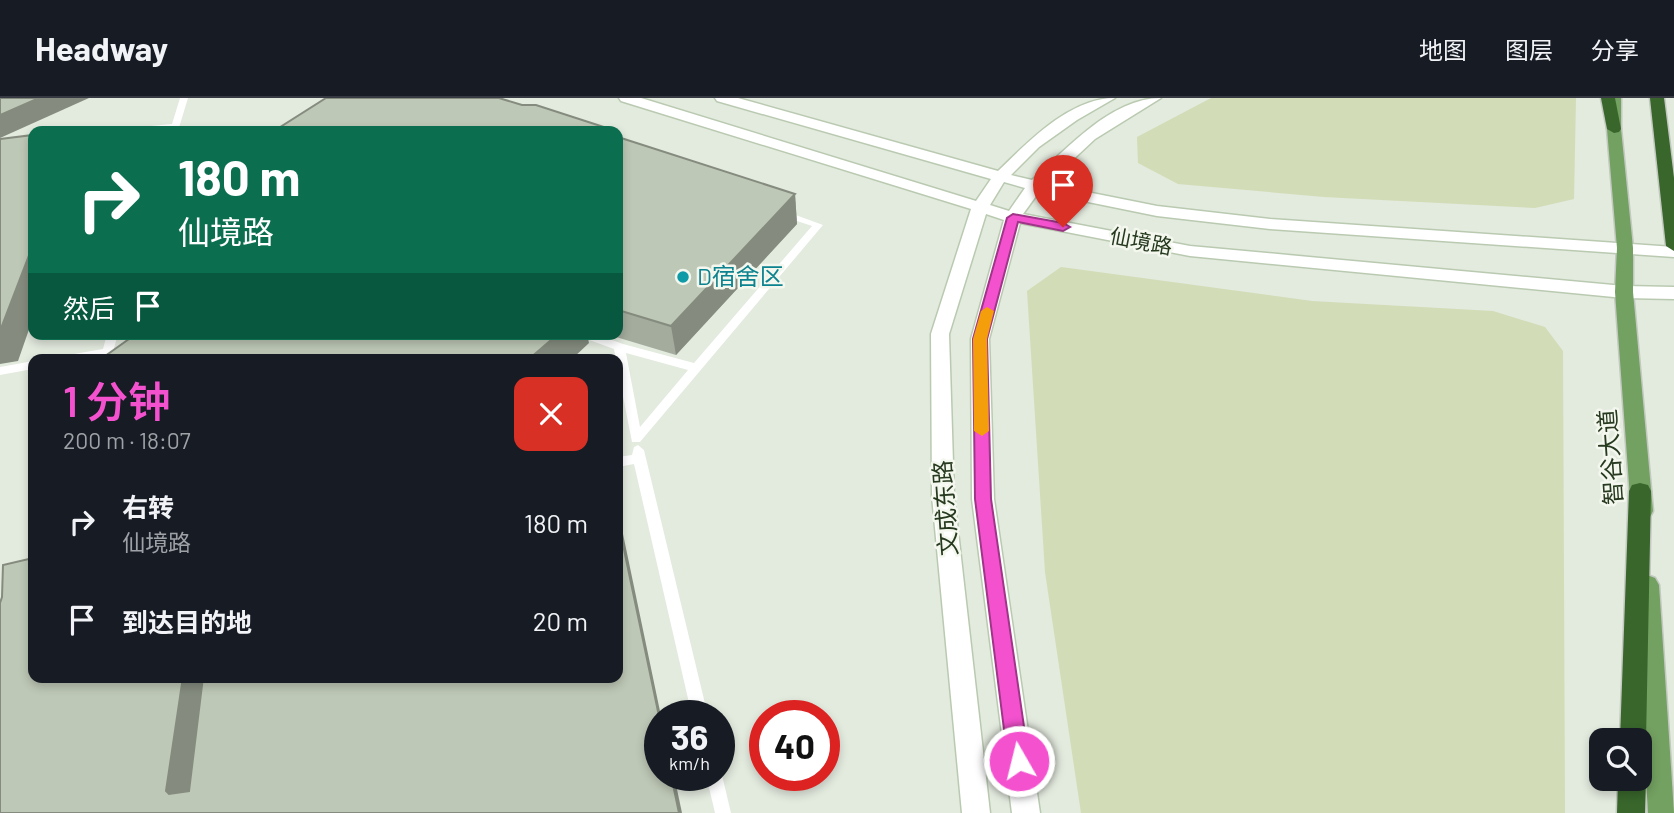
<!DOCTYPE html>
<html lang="zh">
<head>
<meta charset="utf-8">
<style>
	body { margin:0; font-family:Barlow,"Noto Sans SC",sans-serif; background:#242831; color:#f1f3f6; height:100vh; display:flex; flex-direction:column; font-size:26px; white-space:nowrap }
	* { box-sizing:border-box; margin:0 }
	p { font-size:23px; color:#9ea1a6 }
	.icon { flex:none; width:38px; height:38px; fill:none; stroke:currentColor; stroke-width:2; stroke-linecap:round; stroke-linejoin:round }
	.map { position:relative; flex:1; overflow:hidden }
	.drawer { position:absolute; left:28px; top:256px; width:595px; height:329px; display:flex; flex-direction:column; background:#171b24; border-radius:14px; box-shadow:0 4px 10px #0003 }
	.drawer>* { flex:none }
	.banner { position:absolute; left:28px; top:28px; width:595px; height:214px; border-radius:14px; box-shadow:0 4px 10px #0003; background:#0b6e4f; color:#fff; overflow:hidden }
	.fabs { position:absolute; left:1589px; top:630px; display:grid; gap:14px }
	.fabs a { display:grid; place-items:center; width:63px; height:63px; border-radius:14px; background:#171b24; box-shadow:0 4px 10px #0003; font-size:35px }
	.speed { position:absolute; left:644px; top:602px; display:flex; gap:14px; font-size:35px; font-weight:700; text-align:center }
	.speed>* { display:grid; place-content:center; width:91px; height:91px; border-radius:50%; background:#171b24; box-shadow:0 4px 10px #0003; line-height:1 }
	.speed small { font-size:18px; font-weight:400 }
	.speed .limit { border:10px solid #d22; background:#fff; color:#111 }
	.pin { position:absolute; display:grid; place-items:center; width:60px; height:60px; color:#fff; margin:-72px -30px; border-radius:50% 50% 50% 0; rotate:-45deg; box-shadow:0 0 7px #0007 }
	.pin .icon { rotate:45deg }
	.me { position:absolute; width:77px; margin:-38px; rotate:352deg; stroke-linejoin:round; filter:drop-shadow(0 0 5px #0008) }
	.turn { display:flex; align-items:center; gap:24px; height:147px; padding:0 35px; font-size:32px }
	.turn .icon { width:91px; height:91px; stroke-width:2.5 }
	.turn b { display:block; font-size:49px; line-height:60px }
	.then { display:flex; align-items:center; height:66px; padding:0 35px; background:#0003; gap:14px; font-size:26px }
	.round { display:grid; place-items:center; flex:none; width:74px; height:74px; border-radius:14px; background:#242831 }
	.head { display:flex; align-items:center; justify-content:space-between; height:119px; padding:0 35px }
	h1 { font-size:42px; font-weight:600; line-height:52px; color:#f451cf }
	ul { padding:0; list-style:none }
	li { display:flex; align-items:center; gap:21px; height:98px; padding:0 35px }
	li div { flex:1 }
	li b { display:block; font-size:26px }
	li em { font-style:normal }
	header { display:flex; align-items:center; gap:42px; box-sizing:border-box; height:98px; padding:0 35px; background:#171b24; border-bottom:2px solid #363941 }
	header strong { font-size:33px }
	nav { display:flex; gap:38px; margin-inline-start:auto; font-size:24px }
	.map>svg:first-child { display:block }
	.green { fill:#d2dcb6 }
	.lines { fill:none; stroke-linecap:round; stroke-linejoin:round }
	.secondary-casing { stroke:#bacab1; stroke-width:3 }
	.primary-casing { stroke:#c3c8c0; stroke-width:3 }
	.highway-casing { stroke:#c3c8c0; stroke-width:3 }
	.lane { fill:#fff; fill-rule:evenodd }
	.secondary { fill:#fff; fill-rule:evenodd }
	.primary { fill:#73a161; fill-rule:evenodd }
	.highway { fill:#38662b; fill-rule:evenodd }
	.wall { fill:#a3ac9d }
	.shaded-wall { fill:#858c7f }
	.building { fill:#bec8b6; stroke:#858c7f; stroke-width:2 }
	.route { fill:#f451cf; stroke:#9f3587; stroke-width:2 }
	.slow { fill:#f59e0b }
	.culture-dot { fill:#0f9aa8; stroke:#f3f7ee; stroke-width:2.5 }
	.labels { text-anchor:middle; stroke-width:5; stroke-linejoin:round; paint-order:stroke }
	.far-street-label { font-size:21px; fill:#273a1f; stroke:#f3f7ee }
	.culture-label { font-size:24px; fill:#0d838f; stroke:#f3f7ee; text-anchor:start }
	.street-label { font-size:24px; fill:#273a1f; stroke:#f3f7ee }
</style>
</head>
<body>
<header>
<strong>Headway</strong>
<nav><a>地图</a><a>图层</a><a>分享</a></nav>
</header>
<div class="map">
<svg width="1674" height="715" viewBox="0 0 1674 715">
	<rect width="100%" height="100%" fill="#e3eade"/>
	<g class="green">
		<path d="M1211,0H1576L1574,101L1535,110L1324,99L1178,86L1138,65L1137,39Z"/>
		<path d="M1061,169L1312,203L1493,213L1545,229L1563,253L1565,715H1081L1045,474L1027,193Z"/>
	</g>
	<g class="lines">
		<defs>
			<path id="secondary" d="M619,0H641L976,103L991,81L717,3L715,0H738L998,73C1029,43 1070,0 1115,0L1077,22L1039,49L1011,77L1032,82C1067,51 1111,0 1161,0L1095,41L1047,86L1157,108L1270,121L1674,149V159L1270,131L1157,118L1039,94L1023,116L1190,148L1624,188L1674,189V201L1624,200L1190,158L1020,125L989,241L994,401L1040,715H1012L972,401L971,241L1004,122L986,116L949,236L954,398L990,715H962L932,398L931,236L971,111L621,3ZM1004,84L1025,90L1009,113L990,107Z"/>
			<g id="primary">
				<path d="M1607,0H1621V31L1633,150V194L1653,413L1650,419L1642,422L1634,419L1631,413L1615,194L1617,150L1607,31Z"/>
				<path d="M1647,477L1655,480L1659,487L1674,715H1648L1635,487L1639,480Z"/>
			</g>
			<g id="highway">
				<path d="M1601,0H1615L1621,31L1619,34L1614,35L1607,31Z"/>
				<path d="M1650,0H1664L1674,80V153L1666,148Z"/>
				<path d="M1640,385L1648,387L1651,393L1646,642L1640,652V642H1620L1629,393L1632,387Z"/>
				<path d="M1640,671L1646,681L1645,715H1617L1618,681H1640Z"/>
			</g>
		</defs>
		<use href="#secondary" class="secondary-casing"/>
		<use href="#primary" class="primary-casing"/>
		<use href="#highway" class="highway-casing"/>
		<g class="lane">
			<path d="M180,0H188L178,33H170V31L126,33L130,30L172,26Z"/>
			<path d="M782,112L823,127L640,344H632L618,273V261H616L614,251L581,239L580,236H596L623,246L694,265L812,128L779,117V113ZM626,255L688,272L640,329Z"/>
			<path d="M107,236H118L111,261H101V259L63,261L68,257L103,251Z"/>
			<path d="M33,263V271L0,277V269Z"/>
			<path d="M638,347L644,352L708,618H692L634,366L618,369V359L632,357L634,349Z"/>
			<path d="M719,671L722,677L731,715H715L706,677H719Z"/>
		</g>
		<use href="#secondary" class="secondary"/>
		<use href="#primary" class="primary"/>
		<use href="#highway" class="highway"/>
	</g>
	<path class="wall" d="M618,39L795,96L797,126L676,257L606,236H618Z"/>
	<g class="shaded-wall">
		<path d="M39,0H89L0,40V17Z"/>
		<path d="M795,96L797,126L676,257L671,228Z"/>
		<path d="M33,147V220L18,263L0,266V233Z"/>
		<path d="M558,236H587L589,245L572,261H529Z"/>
		<path d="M618,412L661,618H660V623L618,423Z"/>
		<path d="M183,579H214L198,715L169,696L166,693Z"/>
		<path d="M671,677H674L682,715H679Z"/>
	</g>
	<g class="building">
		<path d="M0,0H39L0,17Z"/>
		<path d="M326,0H499L522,7H536L610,31V33H274Z"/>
		<path d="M78,30L77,33H58Z"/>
		<path d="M33,37V147L0,233V41Z"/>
		<path d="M618,39L795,96L671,228L618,212Z"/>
		<path d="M136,236H558L529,261H101Z"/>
		<path d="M618,423L660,623V677H671L679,715H0V505L2,499L3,467L33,460V579H183L166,693L169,696L189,693L203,579H618Z"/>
	</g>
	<path class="route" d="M1013,116L1063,125L1070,129L1063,133L1018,124L987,241L991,401L1029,663L1026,670L1019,673L1011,670L1008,663L975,401L973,241L1007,120Z"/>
	<path class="slow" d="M987,209L994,213L987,241L989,333L982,338L974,333L973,241L981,213Z"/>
	<circle class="culture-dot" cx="683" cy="179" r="7"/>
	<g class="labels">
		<g class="far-street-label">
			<text transform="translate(1141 144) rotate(11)" y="7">仙境路</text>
		</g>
		<g class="culture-label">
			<text x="697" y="187">D宿舍区</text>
		</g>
		<g class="street-label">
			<text transform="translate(1611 359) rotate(-94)" y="8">智谷大道</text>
			<text transform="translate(946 410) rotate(-94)" y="8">文成东路</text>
		</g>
	</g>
</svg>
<div class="fabs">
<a><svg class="icon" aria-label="search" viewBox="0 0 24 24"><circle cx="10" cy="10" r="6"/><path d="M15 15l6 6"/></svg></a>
</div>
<div class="speed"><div>36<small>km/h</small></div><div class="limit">40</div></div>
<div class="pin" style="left:1063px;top:129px;background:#d93025"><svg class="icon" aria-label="arrive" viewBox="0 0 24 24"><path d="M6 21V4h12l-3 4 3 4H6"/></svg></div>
<svg class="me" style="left:1019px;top:663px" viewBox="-20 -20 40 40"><circle r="17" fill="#f451cf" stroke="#fff" stroke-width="3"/><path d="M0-11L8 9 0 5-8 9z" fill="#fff"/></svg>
<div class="banner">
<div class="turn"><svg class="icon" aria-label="right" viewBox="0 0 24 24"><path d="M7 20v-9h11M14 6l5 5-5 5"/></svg><div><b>180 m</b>仙境路</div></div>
<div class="then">然后<svg class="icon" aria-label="arrive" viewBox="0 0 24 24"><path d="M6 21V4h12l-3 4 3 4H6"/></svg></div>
</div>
<section class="drawer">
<div class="head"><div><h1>1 分钟</h1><p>200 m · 18:07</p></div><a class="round" style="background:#d93025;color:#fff"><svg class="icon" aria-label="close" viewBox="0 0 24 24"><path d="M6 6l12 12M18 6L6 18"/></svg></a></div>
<ul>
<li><svg class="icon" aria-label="right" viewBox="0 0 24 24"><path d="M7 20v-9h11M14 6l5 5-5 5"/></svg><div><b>右转</b><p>仙境路</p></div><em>180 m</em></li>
<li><svg class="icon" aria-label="arrive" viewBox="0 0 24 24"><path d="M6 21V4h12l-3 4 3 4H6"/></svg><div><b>到达目的地</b></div><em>20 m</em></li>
</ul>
</section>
</div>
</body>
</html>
